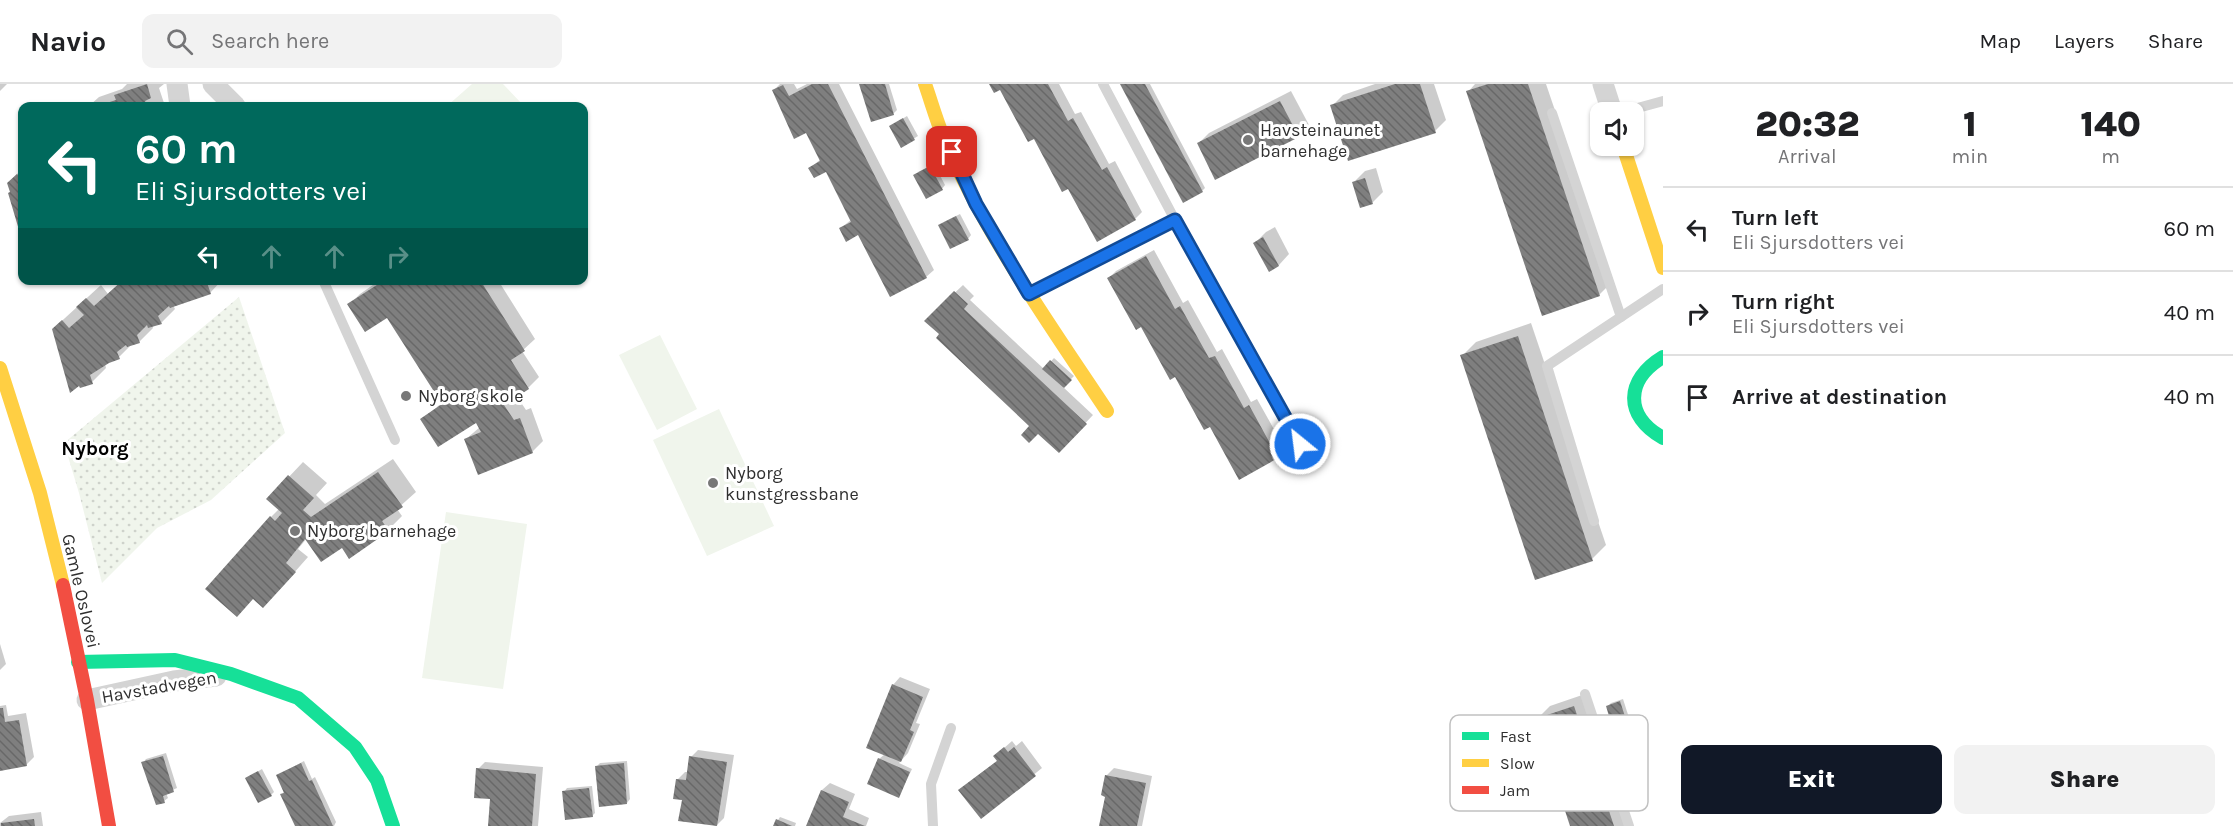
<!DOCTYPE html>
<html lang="en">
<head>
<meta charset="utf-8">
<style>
	body { margin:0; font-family:Karla,sans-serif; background:#f2f2f2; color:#202124; height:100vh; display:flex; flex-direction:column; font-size:22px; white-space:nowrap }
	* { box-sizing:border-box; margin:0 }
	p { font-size:20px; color:#757577 }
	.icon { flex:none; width:33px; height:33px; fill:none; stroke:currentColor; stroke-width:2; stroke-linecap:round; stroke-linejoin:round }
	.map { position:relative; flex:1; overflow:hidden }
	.details { display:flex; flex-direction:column; background:#fff; width:570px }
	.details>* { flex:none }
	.hud { position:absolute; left:18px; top:18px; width:570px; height:183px; border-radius:12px; box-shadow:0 2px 4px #0004; background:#00695c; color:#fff; overflow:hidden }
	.buttons { position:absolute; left:1590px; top:18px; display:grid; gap:12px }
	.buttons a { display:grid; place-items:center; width:54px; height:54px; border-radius:12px; background:#fff; box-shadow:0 2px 4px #0004; font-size:30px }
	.pin { position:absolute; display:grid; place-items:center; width:51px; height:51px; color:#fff; margin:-26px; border-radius:12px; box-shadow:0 3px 9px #0006 }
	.me { position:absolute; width:66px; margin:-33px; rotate:331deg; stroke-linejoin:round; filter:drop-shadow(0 0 4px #0008) }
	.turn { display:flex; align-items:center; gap:21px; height:126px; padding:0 18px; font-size:27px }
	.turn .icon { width:78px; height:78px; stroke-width:2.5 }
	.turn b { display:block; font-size:42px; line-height:51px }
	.lanes { display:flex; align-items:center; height:57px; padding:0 18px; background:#0003; justify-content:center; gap:30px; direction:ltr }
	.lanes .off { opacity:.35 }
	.eta { display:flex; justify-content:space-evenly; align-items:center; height:102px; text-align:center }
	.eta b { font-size:36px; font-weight:800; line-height:42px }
	.button { display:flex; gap:12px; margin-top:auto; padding:12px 18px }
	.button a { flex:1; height:69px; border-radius:12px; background:#111827; color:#fff; font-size:24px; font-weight:800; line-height:69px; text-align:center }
	.button a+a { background:#f2f2f2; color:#202124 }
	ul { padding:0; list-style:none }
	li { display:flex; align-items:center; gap:18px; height:84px; padding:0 18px; border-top:2px solid #e0e0e0 }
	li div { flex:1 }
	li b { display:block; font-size:22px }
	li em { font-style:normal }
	header { display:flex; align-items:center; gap:36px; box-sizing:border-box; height:84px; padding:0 30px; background:#fff; border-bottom:2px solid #e0e0e0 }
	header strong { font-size:28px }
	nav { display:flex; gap:33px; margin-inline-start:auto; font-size:21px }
	.search { width:420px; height:54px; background:#f2f2f2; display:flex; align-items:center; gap:15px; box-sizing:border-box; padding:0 21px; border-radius:12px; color:#757577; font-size:22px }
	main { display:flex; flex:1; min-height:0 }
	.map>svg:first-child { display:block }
	.grass { fill:url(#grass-dots) }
	.garden { fill:#f0f5ec }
	.shadow { fill:#0003 }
	.building { fill:url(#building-back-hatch) }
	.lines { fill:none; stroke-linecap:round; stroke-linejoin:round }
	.lane { stroke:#d4d4d4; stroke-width:10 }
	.street { stroke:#d4d4d4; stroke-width:21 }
	.fast { stroke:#16e098; stroke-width:14 }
	.slow { stroke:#ffcf43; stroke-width:14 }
	.jam { stroke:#f24e42; stroke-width:14 }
	.route-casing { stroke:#114b97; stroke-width:15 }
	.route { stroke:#1a73e8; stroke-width:10 }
	.poi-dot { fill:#787878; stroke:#fff; stroke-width:2 }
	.labels { text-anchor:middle; stroke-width:6; stroke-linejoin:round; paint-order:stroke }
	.poi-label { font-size:18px; fill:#2f2f2f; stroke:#fff; text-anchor:start }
	.street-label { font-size:18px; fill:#2f2f2f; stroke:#fff }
	.neighbourhood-label { font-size:20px; font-weight:bold; fill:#000; stroke:#fff }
	.key { fill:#fff; stroke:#c1c1c1; stroke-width:1.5 }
	.key-label { font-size:16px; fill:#2f2f2f }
</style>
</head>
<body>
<header>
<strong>Navio</strong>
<div class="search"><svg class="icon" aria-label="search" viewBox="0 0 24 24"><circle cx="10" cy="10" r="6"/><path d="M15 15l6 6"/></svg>Search here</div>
<nav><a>Map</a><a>Layers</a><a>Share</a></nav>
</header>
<main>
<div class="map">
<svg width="1663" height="742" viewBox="0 0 1663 742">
	<defs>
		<pattern id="grass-dots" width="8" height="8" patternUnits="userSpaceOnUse" patternTransform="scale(1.5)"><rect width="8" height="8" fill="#f0f5ec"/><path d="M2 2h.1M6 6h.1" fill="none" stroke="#ced2cb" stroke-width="1.8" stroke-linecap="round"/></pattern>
		<pattern id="building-back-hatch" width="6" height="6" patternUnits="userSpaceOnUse" patternTransform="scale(1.5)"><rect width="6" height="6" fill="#7f7f7f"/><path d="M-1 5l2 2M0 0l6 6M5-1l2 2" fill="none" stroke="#686868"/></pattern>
	</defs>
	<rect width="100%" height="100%" fill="#fff"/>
	<path class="grass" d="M239,213L285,349L211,416L157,444L102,499L79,409L64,359Z"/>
	<g class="garden">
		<path d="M472,0H503L524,22H447Z"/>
		<path d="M660,251L697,325L657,346L619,271Z"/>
		<path d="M719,325L774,442L707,472L653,356Z"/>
		<path d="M446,428L527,440L503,605L422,594Z"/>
	</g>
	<g class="shadow">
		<path d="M0,0H7L0,7Z"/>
		<path d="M127,0H164L159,4L165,22H89L99,13L122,5Z"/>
		<path d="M780,0H794L797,5L807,0H839L934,186L926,193L859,149L841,144L852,135L827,86L810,84L821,75L807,47L773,7Z"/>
		<path d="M861,0H889L897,26L894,29L872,36Z"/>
		<path d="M991,0H1059L1075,30L1081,28L1109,80L1115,77L1142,128L1135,135L1069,103L1000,4Z"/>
		<path d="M1122,0H1150L1205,104L1202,107Z"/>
		<path d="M1375,0H1434L1446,36L1435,47L1332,22L1343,11Z"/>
		<path d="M1475,0H1546L1613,197L1599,211L1468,8Z"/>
		<path d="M1291,7L1309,41L1298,52L1198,60L1209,49Z"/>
		<path d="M907,32L918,52L902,62L891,42Z"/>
		<path d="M934,80L945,101L942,105L918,88Z"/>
		<path d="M1376,84L1383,108L1373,118L1361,122L1354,98L1365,87Z"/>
		<path d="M22,85V153L9,110L11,108L8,99Z"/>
		<path d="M960,130L971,151L968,155L944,138Z"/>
		<path d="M1275,143L1289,170L1279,181L1269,186L1255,159L1266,148Z"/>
		<path d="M1154,166L1183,219L1188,216L1217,268L1222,265L1251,318L1257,315L1285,365L1277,373L1240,394L1210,341L1109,194L1116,187Z"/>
		<path d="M123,196H222L210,209L173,221L175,225L161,239L152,241L153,244L139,258L132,260L119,273L105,280L106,284L92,298L53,245L101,201L108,210Z"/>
		<path d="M380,196H498L535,255L522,267L539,293L528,304L516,311L526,326L531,324L543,357L532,368L466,355L480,343L476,337L422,335L443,318L388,232L349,221L360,210Z"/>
		<path d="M963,201L974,212L970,216L1044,285L1054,274L1074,292L1063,303L1093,331L1059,367L926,236Z"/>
		<path d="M1531,239L1606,461L1592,475L1462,272L1476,258Z"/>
		<path d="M393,375L416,408L397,425L402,432L388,446L342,462L307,454L298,465L308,473L277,508L271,433L279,425L268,415L303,378L327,399L316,411L325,420Z"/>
		<path d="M0,560L6,580L0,586Z"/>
		<path d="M900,593L930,605L916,639L920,640L908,669L899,679L912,685L899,712L879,675L885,670L893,601Z"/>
		<path d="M1588,609L1632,742H1571L1536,636L1550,622Z"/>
		<path d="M1623,615L1631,640L1628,644L1608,622L1611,619Z"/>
		<path d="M6,621L8,632L26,629L34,673L26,681L0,685V622Z"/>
		<path d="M1012,657L1016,662L1022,657L1042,684L981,733L968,699L998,676L995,672Z"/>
		<path d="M698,666L734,671L724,734L716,742L684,715L678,695L685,688H688L691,673Z"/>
		<path d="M166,669L177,704L166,709L168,714L164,717L143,679L146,675Z"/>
		<path d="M304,677L312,695L315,693L336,738L334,742H297L282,710L285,707L278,691Z"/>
		<path d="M627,677L630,715L627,719L596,683L600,679Z"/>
		<path d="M485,678L543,683L538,742H490L492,713L478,685Z"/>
		<path d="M1114,684L1152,692L1142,742H1101L1107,711L1106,692Z"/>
		<path d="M262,685L274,708L271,711L247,694Z"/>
		<path d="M830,699L855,710L849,725L869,734L866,742H807L822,706Z"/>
		<path d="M592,702L595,729L592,732L564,708L567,704Z"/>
		<path d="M41,728L43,742H0V739L9,732Z"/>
		<path d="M780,733L796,739L795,742H774Z"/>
	</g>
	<g class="building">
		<path d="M147,0L151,14L145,17L147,22H97L116,16L114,11Z"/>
		<path d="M812,0H828L927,194L890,213L858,151L846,158L839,144L851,138L826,88L814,94L808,84L820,77L806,49L794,55L772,6L783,1L789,12Z"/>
		<path d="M859,0H885L894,31L871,38Z"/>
		<path d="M989,0H1048L1068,37L1073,34L1102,86L1107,83L1136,136L1097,158L1068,105L1062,108L1034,55L1028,58L1000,6L994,9Z"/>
		<path d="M1120,0H1145L1203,108L1183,119Z"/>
		<path d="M1395,0H1420L1436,49L1348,77L1330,21Z"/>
		<path d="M1488,0H1528L1600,212L1542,232L1466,7Z"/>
		<path d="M1280,17L1299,53L1215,96L1197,59Z"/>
		<path d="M903,34L915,56L901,64L889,42Z"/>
		<path d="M930,82L943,106L926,115L913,91Z"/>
		<path d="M17,90L22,97V156L8,109L10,108L7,99Z"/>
		<path d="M1365,94L1373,120L1360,124L1352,98Z"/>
		<path d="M956,132L969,156L950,165L938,141Z"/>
		<path d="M1263,153L1279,182L1269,188L1253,159Z"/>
		<path d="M1146,172L1175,225L1180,222L1209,274L1215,272L1244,324L1249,321L1278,374L1239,396L1210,343L1204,346L1175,293L1170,296L1141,243L1136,246L1107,194Z"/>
		<path d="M123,196H206L211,210L170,224L169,222L158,232L162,240L148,244L147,241L137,251L140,259L127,263L126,261L117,268L120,275L109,279L90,291L93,300L80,304L79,302L70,309L52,245L62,236L69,244L84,231L76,223L86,214L94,222Z"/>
		<path d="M379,196H480L525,267L511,276L529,305L504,321L514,336L520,334L533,369L478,391L464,355L481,348L476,339L438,363L420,335L442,320L387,234L365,248L347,220L380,199Z"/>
		<path d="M954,207L968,220L964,225L1087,340L1059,369L1038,350L1029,359L1021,351L1029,342L936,254L939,250L924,237Z"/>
		<path d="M1518,252L1593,477L1535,496L1460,271Z"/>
		<path d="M1050,276L1072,296L1064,304L1042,285Z"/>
		<path d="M378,388L403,423L382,437L389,447L349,475L342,464L321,478L305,455L286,479L296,488L263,524L253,515L237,533L205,505L270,432L275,437L282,429L266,415L288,391L314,414L303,426L311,433Z"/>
		<path d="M892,600L923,613L910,646L914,648L901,678L866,664Z"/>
		<path d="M1620,617L1629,645L1614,649L1606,622Z"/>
		<path d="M1574,622L1614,742H1570L1535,635Z"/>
		<path d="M0,624H3L5,638L19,636L27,682L0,687Z"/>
		<path d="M1004,663L1008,668L1014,663L1036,692L981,735L958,706L997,677L993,672Z"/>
		<path d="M163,672L174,708L163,712L165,719L156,721L141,678Z"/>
		<path d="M689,672L727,678L717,742L678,737L682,716L673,715L676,695L686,696Z"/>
		<path d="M878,674L910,688L899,714L867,700Z"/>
		<path d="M301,679L309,697L312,696L333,742H295L280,710L284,709L276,691Z"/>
		<path d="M624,679L627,720L599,723L595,682Z"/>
		<path d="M476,684L536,690L532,742H488L490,715L474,714Z"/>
		<path d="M258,687L272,712L258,719L245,694Z"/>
		<path d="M1105,691L1146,699L1137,742H1099L1105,713L1101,711Z"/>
		<path d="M589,704L593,733L565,736L562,707Z"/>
		<path d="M821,706L849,718L843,733L865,742H806Z"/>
		<path d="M34,735L35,742H1V739Z"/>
		<path d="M776,735L792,742H773Z"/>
	</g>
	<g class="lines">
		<g class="lane">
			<path d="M1103,0L1175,136L1300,360"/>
			<path d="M1623,28L1663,17"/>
			<path d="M1552,29L1621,233"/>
			<path d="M323,196L395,356"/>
			<path d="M1032,208L1175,136"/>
			<path d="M1594,437L1547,282L1663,205"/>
			<path d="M1585,610L1629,742"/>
			<path d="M933,742L931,700L951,644"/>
		</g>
		<g class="street">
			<path d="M177,0L180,22"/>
			<path d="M213,0L235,22"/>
			<path d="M1603,0L1612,28"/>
			<path d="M87,616L174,597L216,592"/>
		</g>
		<g class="fast">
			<path d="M1663,273C1625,296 1624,332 1663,354"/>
			<path d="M78,578L175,576L231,590L298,614L355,663L377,696L393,742"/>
		</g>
		<g class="slow">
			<path d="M925,0C931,17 936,35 943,52C985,150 1048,238 1107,327"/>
			<path d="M1623,62L1663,184"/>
			<path d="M0,284L40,409L63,501"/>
		</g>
		<path class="jam" d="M63,501L87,616L109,742"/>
	</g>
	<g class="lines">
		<defs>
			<path id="route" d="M952,68L976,120L1029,210L1175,136L1300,360"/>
		</defs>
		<use href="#route" class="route-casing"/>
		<use href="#route" class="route"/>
	</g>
	<g class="poi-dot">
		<circle cx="1248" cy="56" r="6"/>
		<circle cx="406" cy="312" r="6"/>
		<circle cx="713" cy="399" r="6"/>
		<circle cx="295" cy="447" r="6"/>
	</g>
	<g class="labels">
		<g class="poi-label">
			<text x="1260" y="52">Havsteinaunet<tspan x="1260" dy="21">barnehage</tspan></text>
			<text x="418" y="318">Nyborg skole</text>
			<text x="725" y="395">Nyborg<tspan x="725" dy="21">kunstgressbane</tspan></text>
			<text x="307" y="453">Nyborg barnehage</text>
		</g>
		<g class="street-label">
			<text transform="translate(81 507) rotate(77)" y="6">Gamle Oslovei</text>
			<text transform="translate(159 603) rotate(-10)" y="6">Havstadvegen</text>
		</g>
		<g class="neighbourhood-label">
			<text x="95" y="371">Nyborg</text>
		</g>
	</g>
	<rect x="1450" y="631" width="198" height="96" rx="9" class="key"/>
	<rect x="1462" y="648" width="27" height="8" fill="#16e098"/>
	<rect x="1462" y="675" width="27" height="8" fill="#ffcf43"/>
	<rect x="1462" y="702" width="27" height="8" fill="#f24e42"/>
	<g class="key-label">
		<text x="1500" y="658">Fast</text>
		<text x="1500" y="685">Slow</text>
		<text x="1500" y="712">Jam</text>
	</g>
</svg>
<div class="buttons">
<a><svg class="icon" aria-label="sound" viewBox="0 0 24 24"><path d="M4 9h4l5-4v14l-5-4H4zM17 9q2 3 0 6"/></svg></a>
</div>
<div class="pin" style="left:952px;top:68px;background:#d93025"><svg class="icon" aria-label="arrive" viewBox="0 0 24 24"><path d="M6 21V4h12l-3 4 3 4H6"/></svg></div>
<svg class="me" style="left:1300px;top:360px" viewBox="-20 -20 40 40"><circle r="17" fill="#1a73e8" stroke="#fff" stroke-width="3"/><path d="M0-11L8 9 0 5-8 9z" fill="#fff"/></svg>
<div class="hud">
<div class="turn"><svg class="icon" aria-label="left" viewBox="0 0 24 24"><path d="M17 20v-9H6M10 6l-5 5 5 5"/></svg><div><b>60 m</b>Eli Sjursdotters vei</div></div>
<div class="lanes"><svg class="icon" aria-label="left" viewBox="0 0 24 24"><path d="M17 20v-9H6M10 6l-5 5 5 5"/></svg><svg class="icon off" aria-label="ahead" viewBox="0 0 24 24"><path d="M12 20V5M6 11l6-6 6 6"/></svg><svg class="icon off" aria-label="ahead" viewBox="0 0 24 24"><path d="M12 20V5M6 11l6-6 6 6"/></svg><svg class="icon off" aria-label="right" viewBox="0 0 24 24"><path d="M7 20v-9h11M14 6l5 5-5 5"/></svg></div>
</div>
</div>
<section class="details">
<div class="eta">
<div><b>20:32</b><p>Arrival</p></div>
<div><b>1</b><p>min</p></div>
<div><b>140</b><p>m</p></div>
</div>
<ul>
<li><svg class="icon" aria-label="left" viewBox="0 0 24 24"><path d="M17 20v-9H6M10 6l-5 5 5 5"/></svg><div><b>Turn left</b><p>Eli Sjursdotters vei</p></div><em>60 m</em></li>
<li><svg class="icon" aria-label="right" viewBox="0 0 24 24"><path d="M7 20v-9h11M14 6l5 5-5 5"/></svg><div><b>Turn right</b><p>Eli Sjursdotters vei</p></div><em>40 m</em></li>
<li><svg class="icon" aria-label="arrive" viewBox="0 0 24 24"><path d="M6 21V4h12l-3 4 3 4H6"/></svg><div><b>Arrive at destination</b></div><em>40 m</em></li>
</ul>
<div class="button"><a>Exit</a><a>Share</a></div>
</section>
</main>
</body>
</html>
